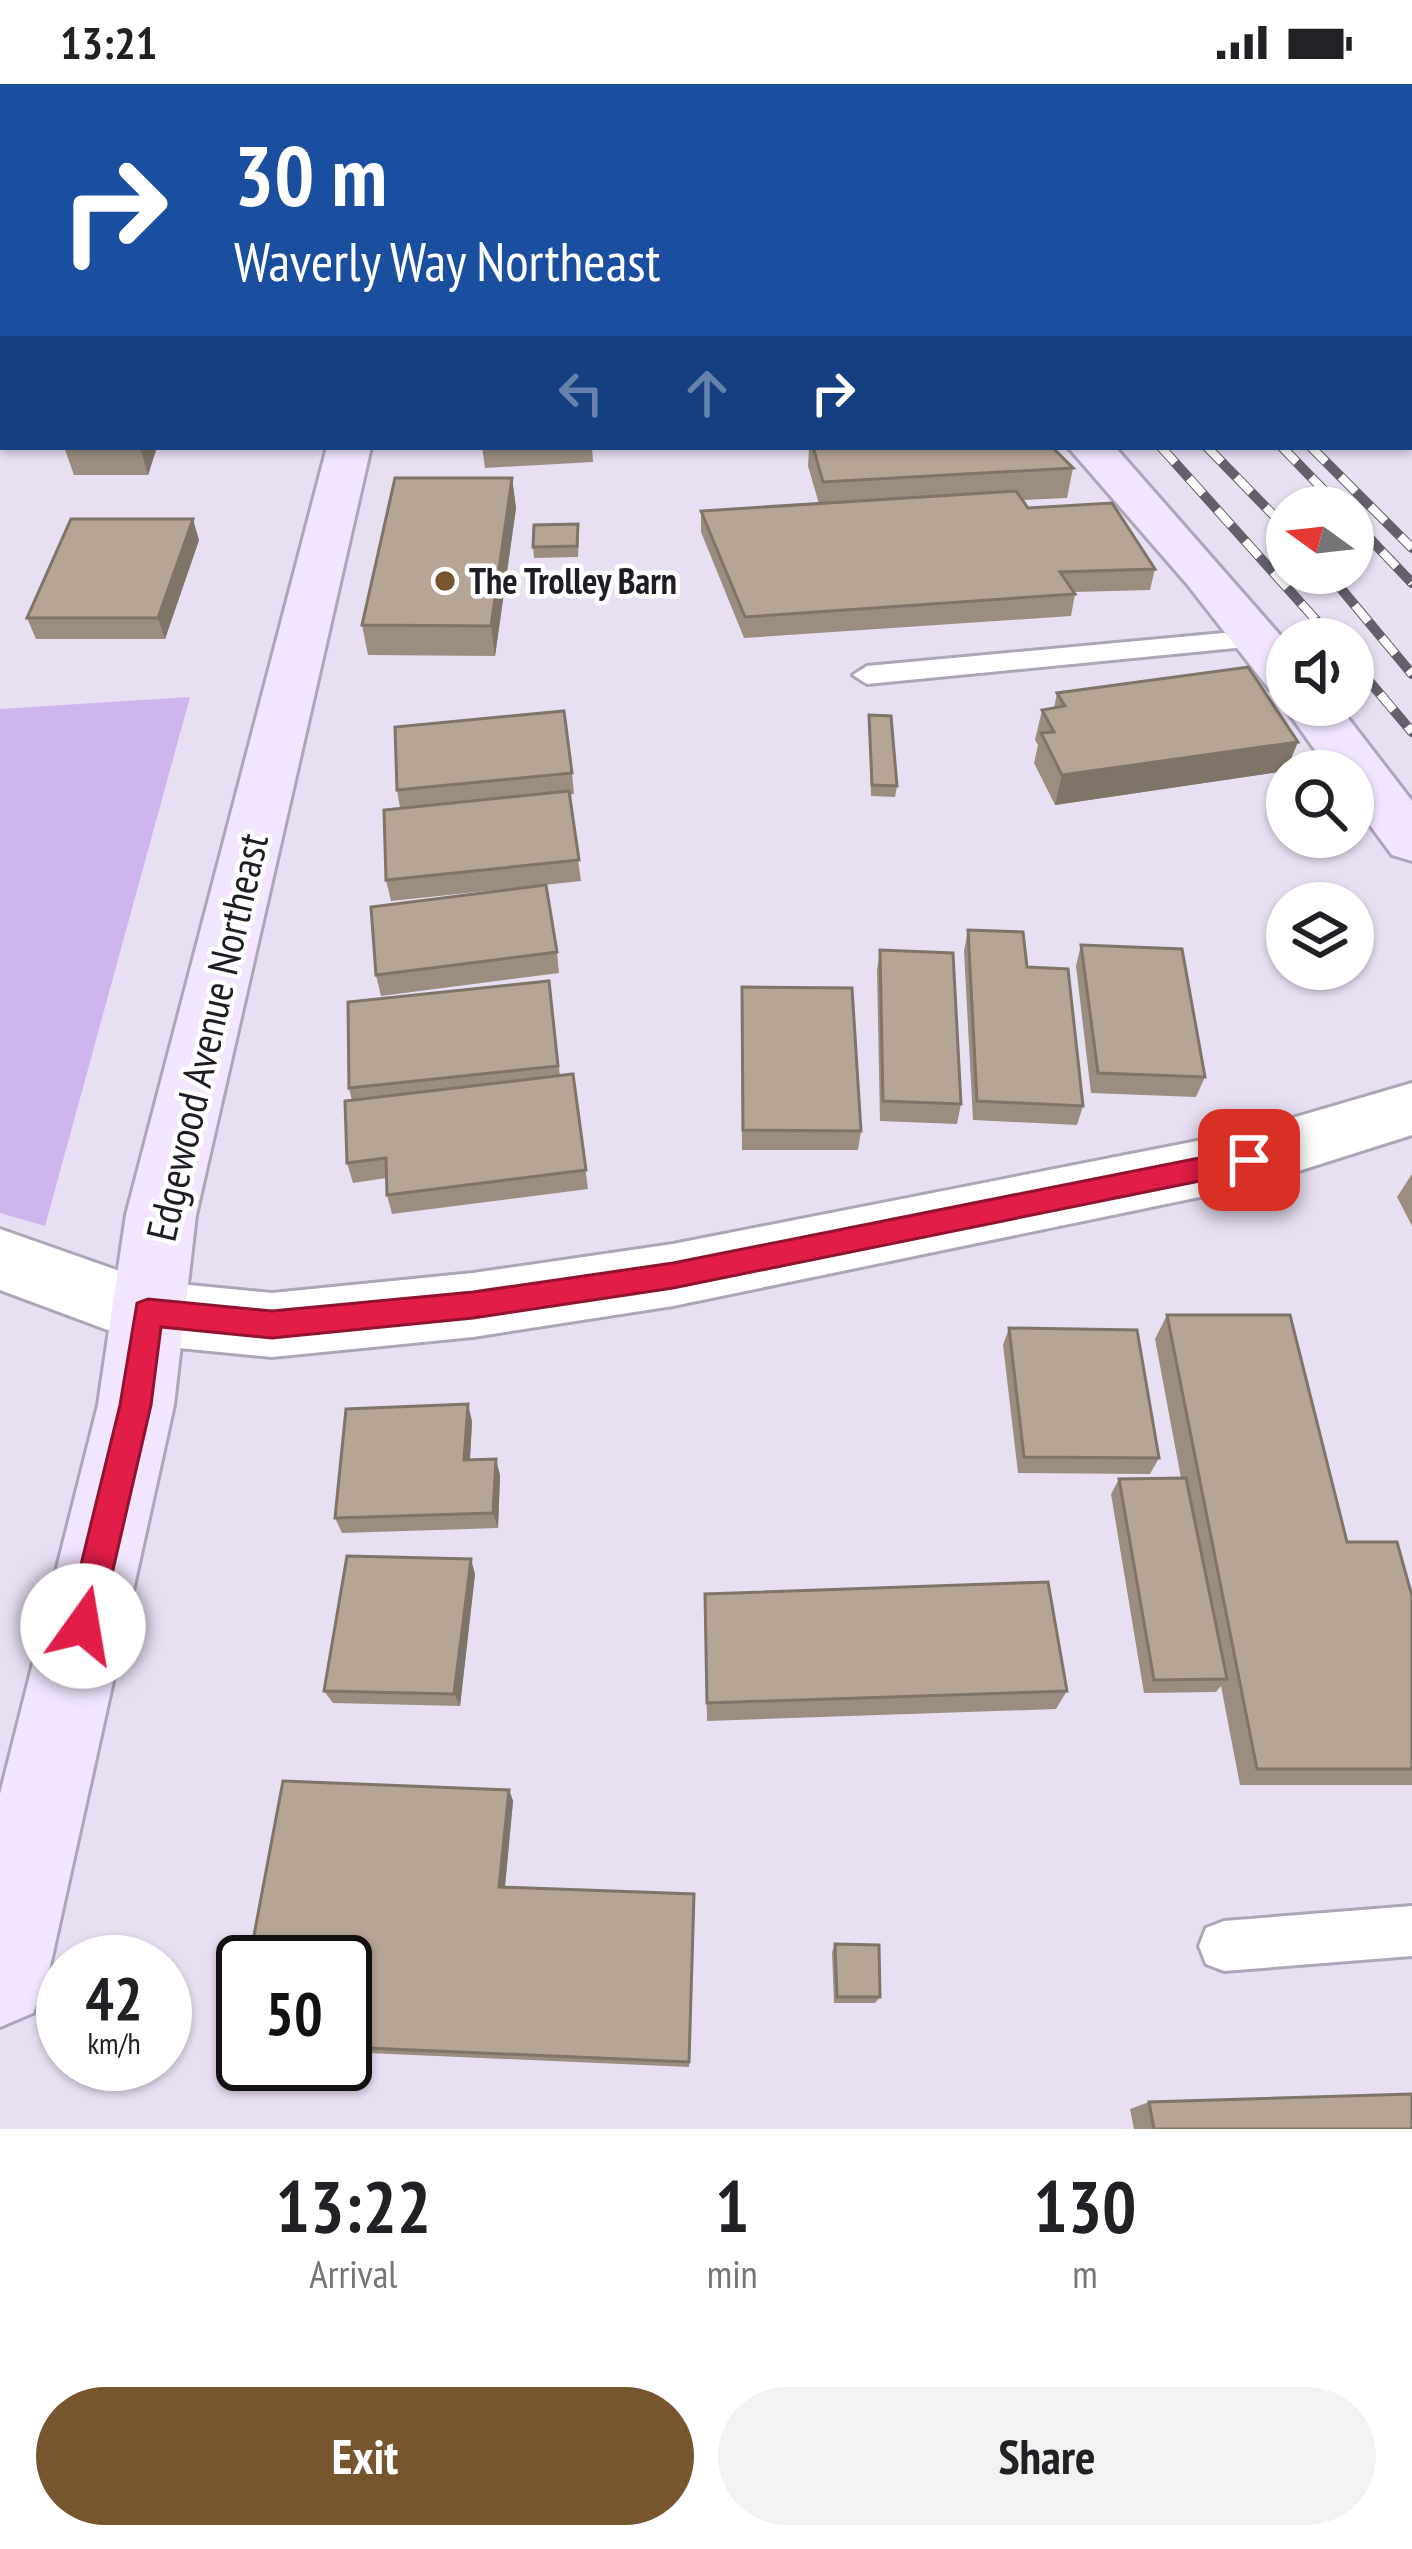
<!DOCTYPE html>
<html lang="en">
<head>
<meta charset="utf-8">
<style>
	body { margin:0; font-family:"PT Sans Narrow",sans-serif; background:#f2f2f2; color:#202124; height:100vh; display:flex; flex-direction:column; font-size:45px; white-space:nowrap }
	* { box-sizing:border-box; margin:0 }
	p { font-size:39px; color:#757577 }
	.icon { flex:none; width:66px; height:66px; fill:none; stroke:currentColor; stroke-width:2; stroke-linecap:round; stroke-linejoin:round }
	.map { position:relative; height:2045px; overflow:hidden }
	.panel { display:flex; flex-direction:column; background:#fff; flex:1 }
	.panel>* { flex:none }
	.top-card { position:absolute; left:0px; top:0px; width:1413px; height:366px; box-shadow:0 3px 9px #0004; background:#1a4fa0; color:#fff; overflow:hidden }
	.needle { width:78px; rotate:285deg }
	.buttons { position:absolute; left:1266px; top:402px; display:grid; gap:24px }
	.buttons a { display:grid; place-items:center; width:108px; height:108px; border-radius:50%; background:#fff; box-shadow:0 3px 9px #0004; font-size:60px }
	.speed { position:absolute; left:36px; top:1851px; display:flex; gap:24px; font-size:60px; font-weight:700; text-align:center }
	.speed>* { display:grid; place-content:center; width:156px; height:156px; border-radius:50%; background:#fff; box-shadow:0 3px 9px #0004; line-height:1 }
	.speed small { font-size:30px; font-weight:400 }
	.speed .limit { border:6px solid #111; border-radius:18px; background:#fff; color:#111 }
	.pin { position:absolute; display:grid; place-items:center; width:102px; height:102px; color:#fff; margin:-51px; border-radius:24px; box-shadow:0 6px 18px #0006 }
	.me { position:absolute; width:132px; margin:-66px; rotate:13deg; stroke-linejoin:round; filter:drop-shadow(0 0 9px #0008) }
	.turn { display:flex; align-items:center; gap:42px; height:252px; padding:0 36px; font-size:54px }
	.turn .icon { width:156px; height:156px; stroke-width:2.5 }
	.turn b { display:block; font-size:84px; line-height:102px }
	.lanes { display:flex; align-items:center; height:114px; padding:0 36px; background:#0003; justify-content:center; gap:60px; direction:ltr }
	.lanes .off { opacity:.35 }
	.eta { display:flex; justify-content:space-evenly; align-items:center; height:204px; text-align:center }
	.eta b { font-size:72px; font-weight:800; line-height:84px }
	.button { display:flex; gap:24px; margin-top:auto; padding:24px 36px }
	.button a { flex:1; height:138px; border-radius:72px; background:#77552d; color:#fff; font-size:48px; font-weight:800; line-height:138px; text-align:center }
	.button a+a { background:#f2f2f2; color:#202124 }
	.status { display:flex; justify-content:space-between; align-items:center; height:84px; padding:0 60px; background:#fff; direction:ltr }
	.status svg { height:33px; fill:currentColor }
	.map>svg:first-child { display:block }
	.green { fill:#ceb5ee }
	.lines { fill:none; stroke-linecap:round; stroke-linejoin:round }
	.service-casing { stroke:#ada5b8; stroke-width:6 }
	.minor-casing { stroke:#ada5b8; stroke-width:6 }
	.secondary-casing { stroke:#ada5b8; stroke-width:6 }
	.service { fill:#fff; fill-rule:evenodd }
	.minor { fill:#fff; fill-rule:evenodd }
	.secondary { fill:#f1e6fe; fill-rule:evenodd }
	.rail-far1-casing { stroke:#645f6b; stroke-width:8 }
	.rail-casing { stroke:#645f6b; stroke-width:10 }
	.rail-far1 { stroke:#fff; stroke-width:4.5; stroke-dasharray:15; stroke-linecap:butt }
	.rail { stroke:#fff; stroke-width:8; stroke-dasharray:21; stroke-linecap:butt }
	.wall { fill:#9b8e80 }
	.shaded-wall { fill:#7e7468 }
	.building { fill:#b4a595; stroke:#7e7468; stroke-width:3 }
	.route { fill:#e11d48; stroke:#92132f; stroke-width:3 }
	.poi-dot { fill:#77552d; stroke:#fff; stroke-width:4.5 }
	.labels { text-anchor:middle; stroke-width:9; stroke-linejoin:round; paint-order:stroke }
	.far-poi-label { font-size:36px; font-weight:bold; fill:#1f1c23; stroke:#fff; text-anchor:start }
	.street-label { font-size:42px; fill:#1f1c23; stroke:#fff }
</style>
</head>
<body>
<div class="status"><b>13:21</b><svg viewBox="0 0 49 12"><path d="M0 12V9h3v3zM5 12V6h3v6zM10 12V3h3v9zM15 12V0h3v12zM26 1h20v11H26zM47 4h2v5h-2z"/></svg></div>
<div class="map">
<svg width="1412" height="2045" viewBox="0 0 1412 2045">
	<rect width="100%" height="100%" fill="#e8dff3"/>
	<path class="green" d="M190,613L45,1142L0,1129V625Z"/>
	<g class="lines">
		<defs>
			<g id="service">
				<path d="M1272,0H1298L1300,3H1274Z"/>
				<path d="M1410,45L1412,46V58L1410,57Z"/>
				<rect x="1410" y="122" width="2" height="13"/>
				<rect x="1410" y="328" width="2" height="16"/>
				<path d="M1256,546L1266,549L1270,555L1266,561L867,600L853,591L867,582Z"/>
				<path d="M1412,1822V1872L1224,1887L1206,1880L1199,1862L1206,1844L1224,1837Z"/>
			</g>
			<g id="minor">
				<path d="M3,275V301L0,302V276Z"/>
				<path d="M1412,999V1051L1248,1103L673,1222L473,1253L272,1273L148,1261L0,1206V1145L148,1197L272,1209L473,1189L673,1160L1248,1047Z"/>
			</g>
			<g id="secondary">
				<path d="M315,0H350L352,3H317Z"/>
				<path d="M675,0H710L712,3H677Z"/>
				<path d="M327,363H371L196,1131L174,1321L47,1896L33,1929L0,1943V1710L98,1321L126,1131Z"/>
				<path d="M1068,363H1115L1287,559V609L1269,605L1187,500Z"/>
				<path d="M1287,615V621H1338L1412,717V777L1392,771L1353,718V687H1330L1283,621Z"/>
			</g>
		</defs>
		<use href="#service" class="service-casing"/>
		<use href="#minor" class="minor-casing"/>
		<use href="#secondary" class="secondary-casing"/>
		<use href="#service" class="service"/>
		<use href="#minor" class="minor"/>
		<use href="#secondary" class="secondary"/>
		<defs>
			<g id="rail-far1">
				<path d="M750,0L754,3"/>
				<path d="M780,0L784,3"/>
				<path d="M851,0L855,3"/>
				<path d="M878,0L882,3"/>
				<path d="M1182,0L1189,3"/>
				<path d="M1219,0L1228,3"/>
			</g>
			<g id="rail">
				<path d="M1161,363L1333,555"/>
				<path d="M1207,363L1287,445"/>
				<path d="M1282,363L1340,423"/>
				<path d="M1311,363L1412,464"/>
				<path d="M1353,437L1412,499"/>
				<path d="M1328,489L1412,590"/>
				<path d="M1353,578L1412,648"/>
			</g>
		</defs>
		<use href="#rail-far1" class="rail-far1-casing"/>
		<use href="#rail" class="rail-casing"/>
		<use href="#rail-far1" class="rail-far1"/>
		<use href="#rail" class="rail"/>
	</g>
	<g class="wall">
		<path d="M441,0H650L654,3H444Z"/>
		<rect x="0" y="212" width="3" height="49"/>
		<path d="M64,363H157L148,391H74Z"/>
		<path d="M482,363H592L593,378L485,384Z"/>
		<path d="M809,363H1052L1073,384L1067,414L1022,416L1028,424L1155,485L1150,506L1074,508L1075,510L1071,532L744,554L701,448V427L819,420L808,382Z"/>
		<path d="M512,394L516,424L495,572L368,571L362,541Z"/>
		<path d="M579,451L578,473L534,474L533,463Z"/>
		<path d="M199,456L165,555H36L27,534Z"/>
		<path d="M1057,609L1286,687L1055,721L1034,679L1038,661L1035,656L1042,626L1054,624Z"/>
		<path d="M869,631L897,702L895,713L871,712Z"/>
		<path d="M572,689L574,710L569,711L581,797L391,817L386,796L400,724L397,706Z"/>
		<path d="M968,846L1027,883L1083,1022L1077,1041L973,1036L964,867Z"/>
		<path d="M1081,861L1205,993L1196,1013L1091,1009L1076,882Z"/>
		<path d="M880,866L961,1020L957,1040L880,1037L877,886Z"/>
		<path d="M557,868L559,889L381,912L376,891Z"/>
		<path d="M549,897L560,992L573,990L588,1105L392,1130L387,1111L386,1094L353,1099L347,1079L352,1017L349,1004Z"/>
		<path d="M741,924L861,1047L858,1066H742Z"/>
		<path d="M1412,1090V1142L1397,1113Z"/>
		<path d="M1167,1231L1347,1458L1412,1512V1701H1240L1221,1602L1216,1608L1144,1609L1111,1410L1119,1395L1181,1394L1155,1255Z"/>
		<path d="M1009,1244L1159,1374L1150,1390L1018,1389L1003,1261Z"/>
		<path d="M472,1337L470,1376L500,1391L498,1444L342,1449L335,1434Z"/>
		<path d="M475,1490L460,1622L333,1619L324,1607Z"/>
		<path d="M705,1510L1067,1607L1056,1625L707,1637Z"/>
		<path d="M509,1706L513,1717L505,1803L694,1810L689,1983L345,1968V1878Z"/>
		<path d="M835,1860L880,1913L875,1919H834L832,1868Z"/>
		<path d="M1149,2018L1412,2045H1134L1130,2025Z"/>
	</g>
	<g class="shaded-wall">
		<path d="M553,0H609V3H546Z"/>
		<path d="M140,363H157L148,391Z"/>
		<path d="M512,394L516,424L495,572L491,542Z"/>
		<path d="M193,435L199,456L165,555L158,534Z"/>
		<path d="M1298,658L1286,687L1055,721L1062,691Z"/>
		<path d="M468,1320L472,1337L469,1392L464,1376Z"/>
		<path d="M496,1375L500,1391L498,1444L493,1429Z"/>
		<path d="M471,1475L475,1490L460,1622L454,1610Z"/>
		<path d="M509,1706L513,1717L504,1812L499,1803Z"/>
	</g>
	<g class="building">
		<path d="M51,0H273L274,3H52Z"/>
		<path d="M464,0H562L546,3H467Z"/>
		<path d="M611,0H650L654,3H615Z"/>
		<rect x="0" y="212" width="3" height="20"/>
		<path d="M813,363H1052L1073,384L823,398Z"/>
		<path d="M395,394H512L491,542L362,541Z"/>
		<path d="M1016,407L1028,424L1112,419L1155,485L1060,488L1075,510L745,533L701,427Z"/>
		<path d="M71,435H193L158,534H27Z"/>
		<path d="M578,440L577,462L533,463L534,441Z"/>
		<path d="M1248,583L1298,658L1062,691L1041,649L1054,648L1042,626L1065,622L1057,609Z"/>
		<path d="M564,627L572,689L397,706L395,643Z"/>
		<path d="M869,631L891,632L897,702L872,701Z"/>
		<path d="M569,707L579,776L386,796L384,726Z"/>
		<path d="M546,801L557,868L376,891L371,823Z"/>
		<path d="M968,846L1023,848L1027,883L1068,885L1083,1022L977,1017Z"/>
		<path d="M1081,861L1182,865L1205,993L1098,989Z"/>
		<path d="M880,866L953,869L961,1020L883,1017Z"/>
		<path d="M549,897L558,982L349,1004L348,918Z"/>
		<path d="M742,903L852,904L861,1047L743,1046Z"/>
		<path d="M573,990L586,1086L387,1111L386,1074L347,1079L345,1017Z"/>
		<path d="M1167,1231H1290L1347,1458H1397L1412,1512V1685H1257Z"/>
		<path d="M1009,1244L1137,1246L1159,1374L1024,1373Z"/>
		<path d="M468,1320L464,1376L496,1375L493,1429L335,1434L346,1325Z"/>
		<path d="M1186,1394L1227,1595L1154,1596L1119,1395Z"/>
		<path d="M347,1472L471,1475L454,1610L324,1607Z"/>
		<path d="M1048,1498L1067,1607L707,1619L705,1510Z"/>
		<path d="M283,1697L509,1706L499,1803L694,1810L689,1978L345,1963V1878H249Z"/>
		<path d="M835,1860L879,1861L880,1913H837Z"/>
		<path d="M243,1908V1959L234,1958Z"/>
		<path d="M1412,2010V2045H1154L1149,2018Z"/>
	</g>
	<path class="route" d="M1249,1064L1259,1067L1263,1076L1259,1084L1249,1087L673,1204L473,1234L272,1254L161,1243L151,1321L100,1542L95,1554L83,1559L71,1554L66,1542L120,1321L137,1219L148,1215L272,1227L473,1208L673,1179Z"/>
	<circle class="poi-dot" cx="445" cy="497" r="12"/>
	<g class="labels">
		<g class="far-poi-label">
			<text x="469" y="510">The Trolley Barn</text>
		</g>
		<g class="street-label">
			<text transform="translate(207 953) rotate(-77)" y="15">Edgewood Avenue Northeast</text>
		</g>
	</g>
</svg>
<div class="buttons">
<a><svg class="needle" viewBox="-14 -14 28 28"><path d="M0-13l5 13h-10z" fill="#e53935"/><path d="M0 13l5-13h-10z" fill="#757577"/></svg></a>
<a><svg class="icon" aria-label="sound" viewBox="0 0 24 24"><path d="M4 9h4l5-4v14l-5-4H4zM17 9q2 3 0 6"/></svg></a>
<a><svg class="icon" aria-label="search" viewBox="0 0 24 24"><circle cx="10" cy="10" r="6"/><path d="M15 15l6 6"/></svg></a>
<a><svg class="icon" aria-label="layers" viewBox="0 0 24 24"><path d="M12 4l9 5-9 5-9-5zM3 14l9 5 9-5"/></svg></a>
</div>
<div class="speed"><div>42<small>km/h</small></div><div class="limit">50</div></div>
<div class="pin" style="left:1249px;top:1076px;background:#d93025"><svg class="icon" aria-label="arrive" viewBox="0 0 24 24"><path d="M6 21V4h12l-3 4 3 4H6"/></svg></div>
<svg class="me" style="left:83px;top:1542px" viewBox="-20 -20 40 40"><circle r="19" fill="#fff"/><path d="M0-13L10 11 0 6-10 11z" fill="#e11d48"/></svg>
<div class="top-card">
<div class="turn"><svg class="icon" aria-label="right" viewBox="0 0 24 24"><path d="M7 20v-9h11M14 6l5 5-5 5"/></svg><div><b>30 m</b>Waverly Way Northeast</div></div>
<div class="lanes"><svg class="icon off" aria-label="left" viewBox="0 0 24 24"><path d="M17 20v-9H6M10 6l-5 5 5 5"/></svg><svg class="icon off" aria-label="ahead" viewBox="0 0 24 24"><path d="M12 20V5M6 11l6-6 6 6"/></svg><svg class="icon" aria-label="right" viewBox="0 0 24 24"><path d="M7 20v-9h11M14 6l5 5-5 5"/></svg></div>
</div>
</div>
<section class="panel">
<div class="eta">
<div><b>13:22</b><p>Arrival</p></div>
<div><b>1</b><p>min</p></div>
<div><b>130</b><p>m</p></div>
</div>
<div class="button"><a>Exit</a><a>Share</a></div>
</section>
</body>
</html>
